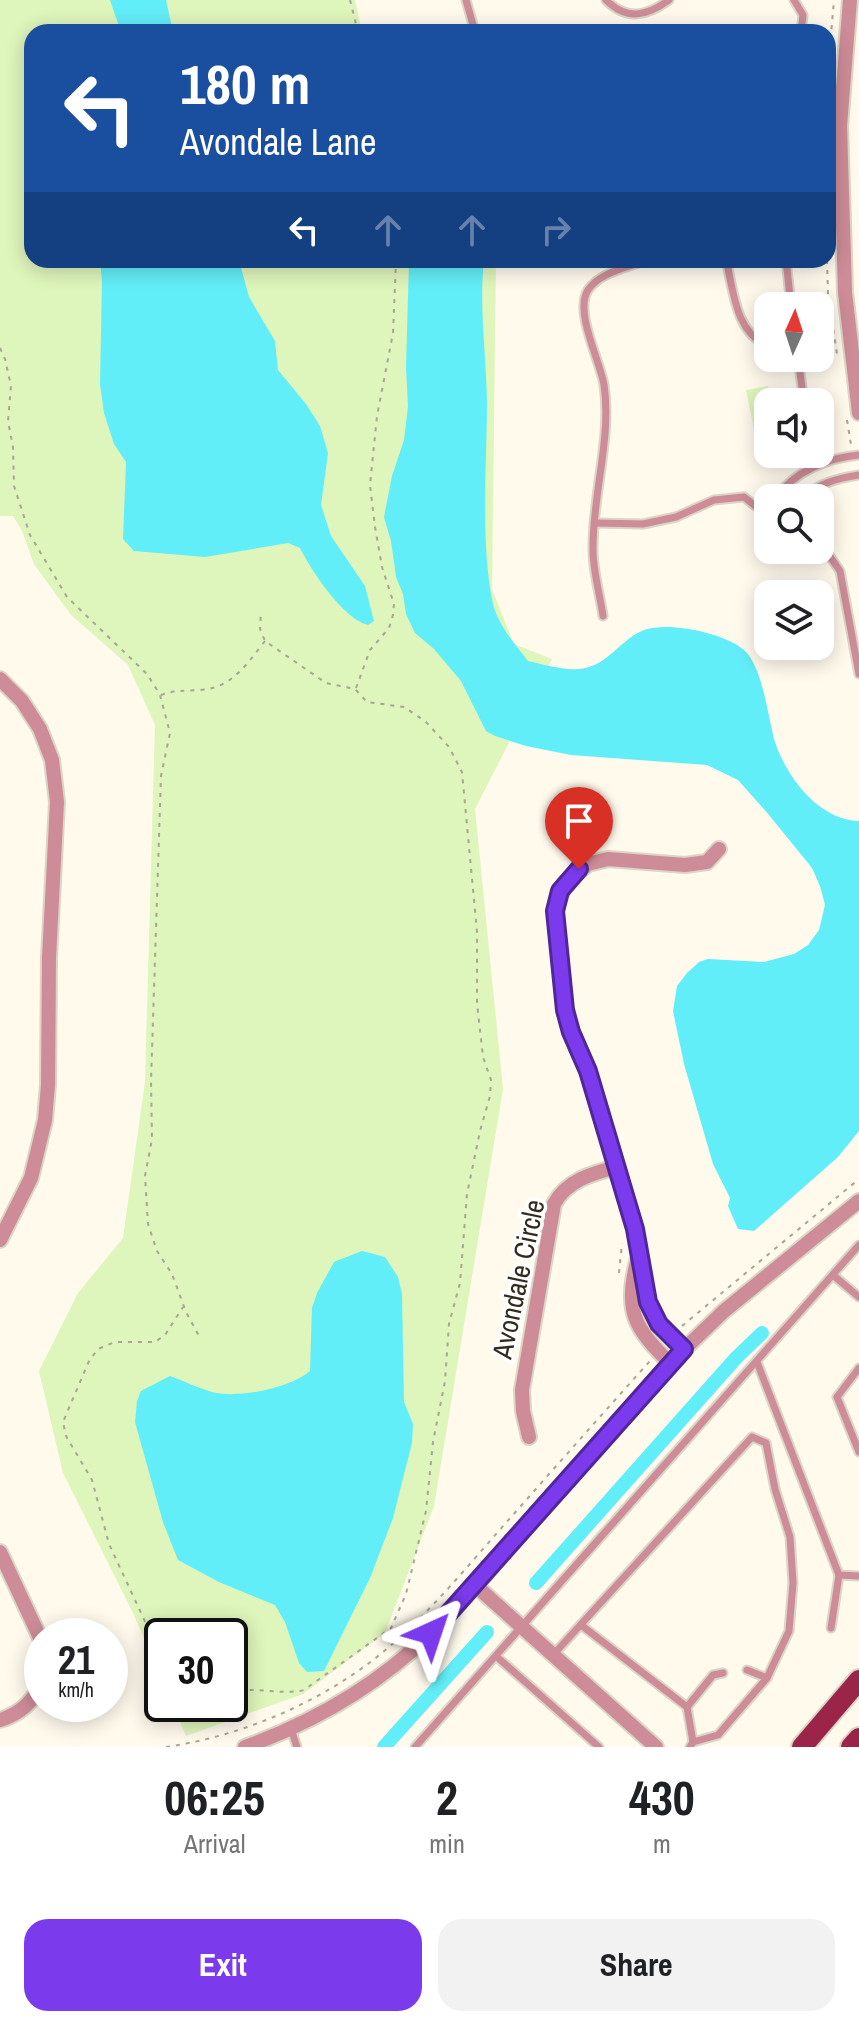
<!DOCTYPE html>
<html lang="en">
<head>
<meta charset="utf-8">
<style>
	body { margin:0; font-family:"Archivo Narrow",sans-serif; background:#f2f2f2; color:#202124; height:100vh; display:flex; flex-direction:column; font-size:30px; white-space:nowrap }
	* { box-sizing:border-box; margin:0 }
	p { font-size:26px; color:#757577 }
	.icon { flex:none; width:44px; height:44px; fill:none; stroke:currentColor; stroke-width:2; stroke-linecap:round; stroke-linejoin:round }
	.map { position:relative; height:1747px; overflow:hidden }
	.sheet { display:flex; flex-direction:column; background:#fff; flex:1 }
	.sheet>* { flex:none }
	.banner { position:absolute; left:24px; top:24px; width:812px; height:244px; border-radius:24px; box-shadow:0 4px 20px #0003; background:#1a4fa0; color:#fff; overflow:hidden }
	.needle { width:52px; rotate:3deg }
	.buttons { position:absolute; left:754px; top:292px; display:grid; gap:16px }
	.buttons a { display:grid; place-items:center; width:80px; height:80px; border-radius:16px; background:#fff; box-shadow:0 4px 20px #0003; font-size:40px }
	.speed { position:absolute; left:24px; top:1618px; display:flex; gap:16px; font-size:40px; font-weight:700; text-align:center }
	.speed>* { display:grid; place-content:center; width:104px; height:104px; border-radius:50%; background:#fff; box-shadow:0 4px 20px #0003; line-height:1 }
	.speed small { font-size:20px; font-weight:400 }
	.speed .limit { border:4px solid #111; border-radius:12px; background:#fff; color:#111 }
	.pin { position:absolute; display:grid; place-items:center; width:68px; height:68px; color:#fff; margin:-82px -34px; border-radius:50% 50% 50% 0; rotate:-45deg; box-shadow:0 0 8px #0007 }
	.pin .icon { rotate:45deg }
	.me { position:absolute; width:88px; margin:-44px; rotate:42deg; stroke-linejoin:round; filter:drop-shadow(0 0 6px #0008) }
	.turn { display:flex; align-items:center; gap:28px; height:168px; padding:0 24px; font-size:36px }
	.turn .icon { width:104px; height:104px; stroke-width:2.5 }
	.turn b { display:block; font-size:56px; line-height:68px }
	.lanes { display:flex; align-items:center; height:76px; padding:0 24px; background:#0003; justify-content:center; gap:40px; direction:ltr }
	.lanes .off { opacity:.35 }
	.eta { display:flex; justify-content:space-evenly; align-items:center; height:136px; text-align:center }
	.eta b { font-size:48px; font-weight:700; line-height:56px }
	.cta { display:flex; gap:16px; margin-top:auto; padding:16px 24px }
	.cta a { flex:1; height:92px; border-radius:24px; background:#7c3aed; color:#fff; font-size:32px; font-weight:700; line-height:92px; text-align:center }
	.cta a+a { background:#f2f2f2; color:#202124 }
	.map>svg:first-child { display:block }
	.green { fill:#def5bb }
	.water { fill:#62eef8 }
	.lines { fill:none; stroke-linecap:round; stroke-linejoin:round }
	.canal { stroke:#62eef8; stroke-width:14 }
	.service-casing { stroke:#dad5c7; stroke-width:11 }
	.minor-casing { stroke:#dad5c7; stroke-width:18 }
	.primary-casing { stroke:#dad5c7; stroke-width:24 }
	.path { stroke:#a9a496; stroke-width:2; stroke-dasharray:4 6; stroke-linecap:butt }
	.service { stroke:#cd8c97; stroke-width:7 }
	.minor { stroke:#cd8c97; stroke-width:14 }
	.primary { stroke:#9a2548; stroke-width:20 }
	.route-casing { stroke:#51269a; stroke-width:20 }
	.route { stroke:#7c3aed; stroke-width:14 }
	.labels { text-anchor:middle; stroke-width:7; stroke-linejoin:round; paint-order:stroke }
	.street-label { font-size:28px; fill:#302b1e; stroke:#fff }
</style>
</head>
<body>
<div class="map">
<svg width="859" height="1747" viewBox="0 0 859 1747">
	<rect width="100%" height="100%" fill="#fffaec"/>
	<g class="green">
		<path d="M0,0H355L362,32H32V260H496L492,589L514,644L552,659L475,809L503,1089L434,1506L385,1633L303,1694L186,1736L172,1704H230V1636H162V1680L134,1615L63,1473L39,1371L78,1293L123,1238L145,1082L155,725L128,665L71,615L34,564L22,531L13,516H0Z"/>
		<path d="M768,386L771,402H768V436L756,439L746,390Z"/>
	</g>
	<g class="water">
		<path d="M110,0H166L173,32H121Z"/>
		<path d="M100,260H239L249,297L275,341L278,370L306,404L320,426L328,453L321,505L331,536L365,586L374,621L368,625C343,619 311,570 300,548L288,543L205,557L134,551L123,539L126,462L114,444L104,413L100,384L102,282Z"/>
		<path d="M409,260H484C479,308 486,353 487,401C487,465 480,542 493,604C498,625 515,644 528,661C546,665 571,673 589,667C611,660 623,638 644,630C668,621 725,633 744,650C763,667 768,718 775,742C787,778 819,820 859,821V1131L838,1157L754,1231L738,1229L728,1206L730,1198L713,1164L684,1064L673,1011L677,986L687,973L699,962L708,959L764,962L794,954L808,945L819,930L825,905L820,886L812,868L769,815L738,780L707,765L571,755L526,746L495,736L486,731L461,681L434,649L415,633L406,614L403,594L396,577L391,541L384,517L392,476L404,440L408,406L406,368Z"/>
		<path d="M362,1251L385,1257L398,1277L402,1294L404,1402L413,1424L412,1443L393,1518L370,1578L324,1671L307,1672L299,1663L285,1622L275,1605L219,1582L178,1560L163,1522L135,1422L137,1401L141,1391L170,1376C184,1381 198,1388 212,1392C237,1399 291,1388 310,1371L312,1308L317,1293L334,1262Z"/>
	</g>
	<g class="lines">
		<g class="canal">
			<path d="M536,1583L736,1358L762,1333"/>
			<path d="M384,1747L487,1632"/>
		</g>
		<defs>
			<g id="service">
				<path d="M466,0L475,32"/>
				<path d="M606,0C627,21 647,16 669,0"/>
				<path d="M794,0L803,15L801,32"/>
				<path d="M726,260C734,292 735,332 768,346"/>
				<path d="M786,260L791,306"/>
				<path d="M798,358L804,402"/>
				<path d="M776,498C794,471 828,458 859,455"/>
				<path d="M804,498C817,483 840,478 859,475"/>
				<path d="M768,509L763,512L761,520L768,531"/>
				<path d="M595,523L643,524L676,517L714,500L744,497L763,512"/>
				<path d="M820,542L840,571L859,674"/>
				<path d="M603,616C600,595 593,571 593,550C592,496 612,438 604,385C600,360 574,312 588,290C600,272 629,267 647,260"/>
				<path d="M833,1275L859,1297"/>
				<path d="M757,1362L839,1575L859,1576"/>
				<path d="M859,1368L837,1397L859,1452"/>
				<path d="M581,1625L687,1707L693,1742"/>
				<path d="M831,1628L839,1575"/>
				<path d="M553,1655L752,1437L766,1443L775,1489L790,1537L793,1583L789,1631L767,1678L718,1735L693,1742L690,1747"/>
				<path d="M497,1657L599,1747"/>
				<path d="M747,1670L767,1678"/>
				<path d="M687,1707L713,1675L723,1673"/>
				<path d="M291,1729L297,1747"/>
				<path d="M415,1747L859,1245"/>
			</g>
			<g id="minor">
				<path d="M850,0L840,126L845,292L859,413"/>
				<path d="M0,679L22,701L40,729L52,760L57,802L49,958L48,1085L45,1120L31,1178L0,1240"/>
				<path d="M637,1262C624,1311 635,1329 670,1363"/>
				<path d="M684,1349L659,1324L648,1302L635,1229L588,1071L571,1032L565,1010L555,911L565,883L588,864L608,859L685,865L707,862L719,849"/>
				<path d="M529,1437L523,1411L522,1390L554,1204C567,1180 593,1173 617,1167"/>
				<path d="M0,1552L42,1642"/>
				<path d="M475,1585L656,1747"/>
				<path d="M0,1720C20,1714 34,1701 42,1682"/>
				<path d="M245,1747C314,1722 378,1685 431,1633C466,1599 497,1560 529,1524C576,1470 623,1416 670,1363L724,1311L859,1201"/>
			</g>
			<g id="primary">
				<path d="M802,1747L859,1680"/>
				<path d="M851,1747L859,1738"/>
			</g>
		</defs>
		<use href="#service" class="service-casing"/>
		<use href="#minor" class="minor-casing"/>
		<use href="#primary" class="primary-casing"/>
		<g class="path">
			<path d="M350,0L358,32"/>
			<path d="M828,69L834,0"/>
			<path d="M827,260L828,294L837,354"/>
			<path d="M0,348L5,359L11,386L8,421L13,447L14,486L30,535L67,597L147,674L154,685L160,695L170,733L161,776L151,1081L152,1139L145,1176L148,1224L157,1251L172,1274L186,1312L199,1336"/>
			<path d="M847,420L851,445"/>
			<path d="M356,688L370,650L389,628L393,615L394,604L382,567L375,527L370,485L377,416L393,333L396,260"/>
			<path d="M161,695C173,690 186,691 200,690C232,688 246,665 265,641"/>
			<path d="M619,1273L622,1243"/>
			<path d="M682,1326L859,1179"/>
			<path d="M162,1658L109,1544L92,1480L66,1436L63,1422L89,1361L98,1349L115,1342H155L165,1335L183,1307"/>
			<path d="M230,1693C254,1685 279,1696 304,1690L391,1628L406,1594L426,1511L433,1442L445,1381L449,1324L460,1283L467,1194L480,1131L490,1096L491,1080L483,1057L477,1003V932L462,772L449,747L425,721L404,707L367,702L355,689L326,683L265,641L260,629L261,611"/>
			<path d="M166,1747C241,1736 317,1704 377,1657C428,1616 469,1564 512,1516C558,1464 604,1412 650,1361"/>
		</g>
		<use href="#service" class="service"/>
		<use href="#minor" class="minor"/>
		<use href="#primary" class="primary"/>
	</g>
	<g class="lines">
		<defs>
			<path id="route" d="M431,1633L684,1349L659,1324L648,1302L635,1229L588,1071L571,1032L565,1010L555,911L560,891L579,869"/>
		</defs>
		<use href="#route" class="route-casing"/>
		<use href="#route" class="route"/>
	</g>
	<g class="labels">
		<g class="street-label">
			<text transform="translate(518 1279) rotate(-78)" y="10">Avondale Circle</text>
		</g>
	</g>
</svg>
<div class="buttons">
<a><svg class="needle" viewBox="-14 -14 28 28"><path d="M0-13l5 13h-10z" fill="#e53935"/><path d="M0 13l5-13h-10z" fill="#757577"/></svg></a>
<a><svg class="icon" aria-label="sound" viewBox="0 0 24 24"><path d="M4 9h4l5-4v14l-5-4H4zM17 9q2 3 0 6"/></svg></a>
<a><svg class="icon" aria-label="search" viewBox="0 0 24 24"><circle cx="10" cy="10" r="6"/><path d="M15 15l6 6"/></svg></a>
<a><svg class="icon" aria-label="layers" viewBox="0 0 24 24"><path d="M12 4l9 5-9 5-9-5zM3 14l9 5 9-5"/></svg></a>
</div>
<div class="speed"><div>21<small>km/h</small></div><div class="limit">30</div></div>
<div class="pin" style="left:579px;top:869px;background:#d93025"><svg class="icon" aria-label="arrive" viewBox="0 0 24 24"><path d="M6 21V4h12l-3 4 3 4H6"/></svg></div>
<svg class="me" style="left:431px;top:1633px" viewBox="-20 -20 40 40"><path d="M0-17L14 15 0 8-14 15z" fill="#7c3aed" stroke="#fff" stroke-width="4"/></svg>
<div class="banner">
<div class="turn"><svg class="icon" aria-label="left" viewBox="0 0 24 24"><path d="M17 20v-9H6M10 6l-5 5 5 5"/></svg><div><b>180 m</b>Avondale Lane</div></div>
<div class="lanes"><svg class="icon" aria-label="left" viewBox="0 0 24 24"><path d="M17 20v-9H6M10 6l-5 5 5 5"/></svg><svg class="icon off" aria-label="ahead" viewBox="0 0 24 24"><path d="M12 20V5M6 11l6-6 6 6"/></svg><svg class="icon off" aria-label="ahead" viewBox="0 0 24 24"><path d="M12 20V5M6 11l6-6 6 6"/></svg><svg class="icon off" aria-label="right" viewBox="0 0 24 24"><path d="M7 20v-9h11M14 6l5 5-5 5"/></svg></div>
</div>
</div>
<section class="sheet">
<div class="eta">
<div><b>06:25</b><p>Arrival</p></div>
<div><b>2</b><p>min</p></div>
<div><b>430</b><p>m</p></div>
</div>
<div class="cta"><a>Exit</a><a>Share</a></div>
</section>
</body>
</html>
